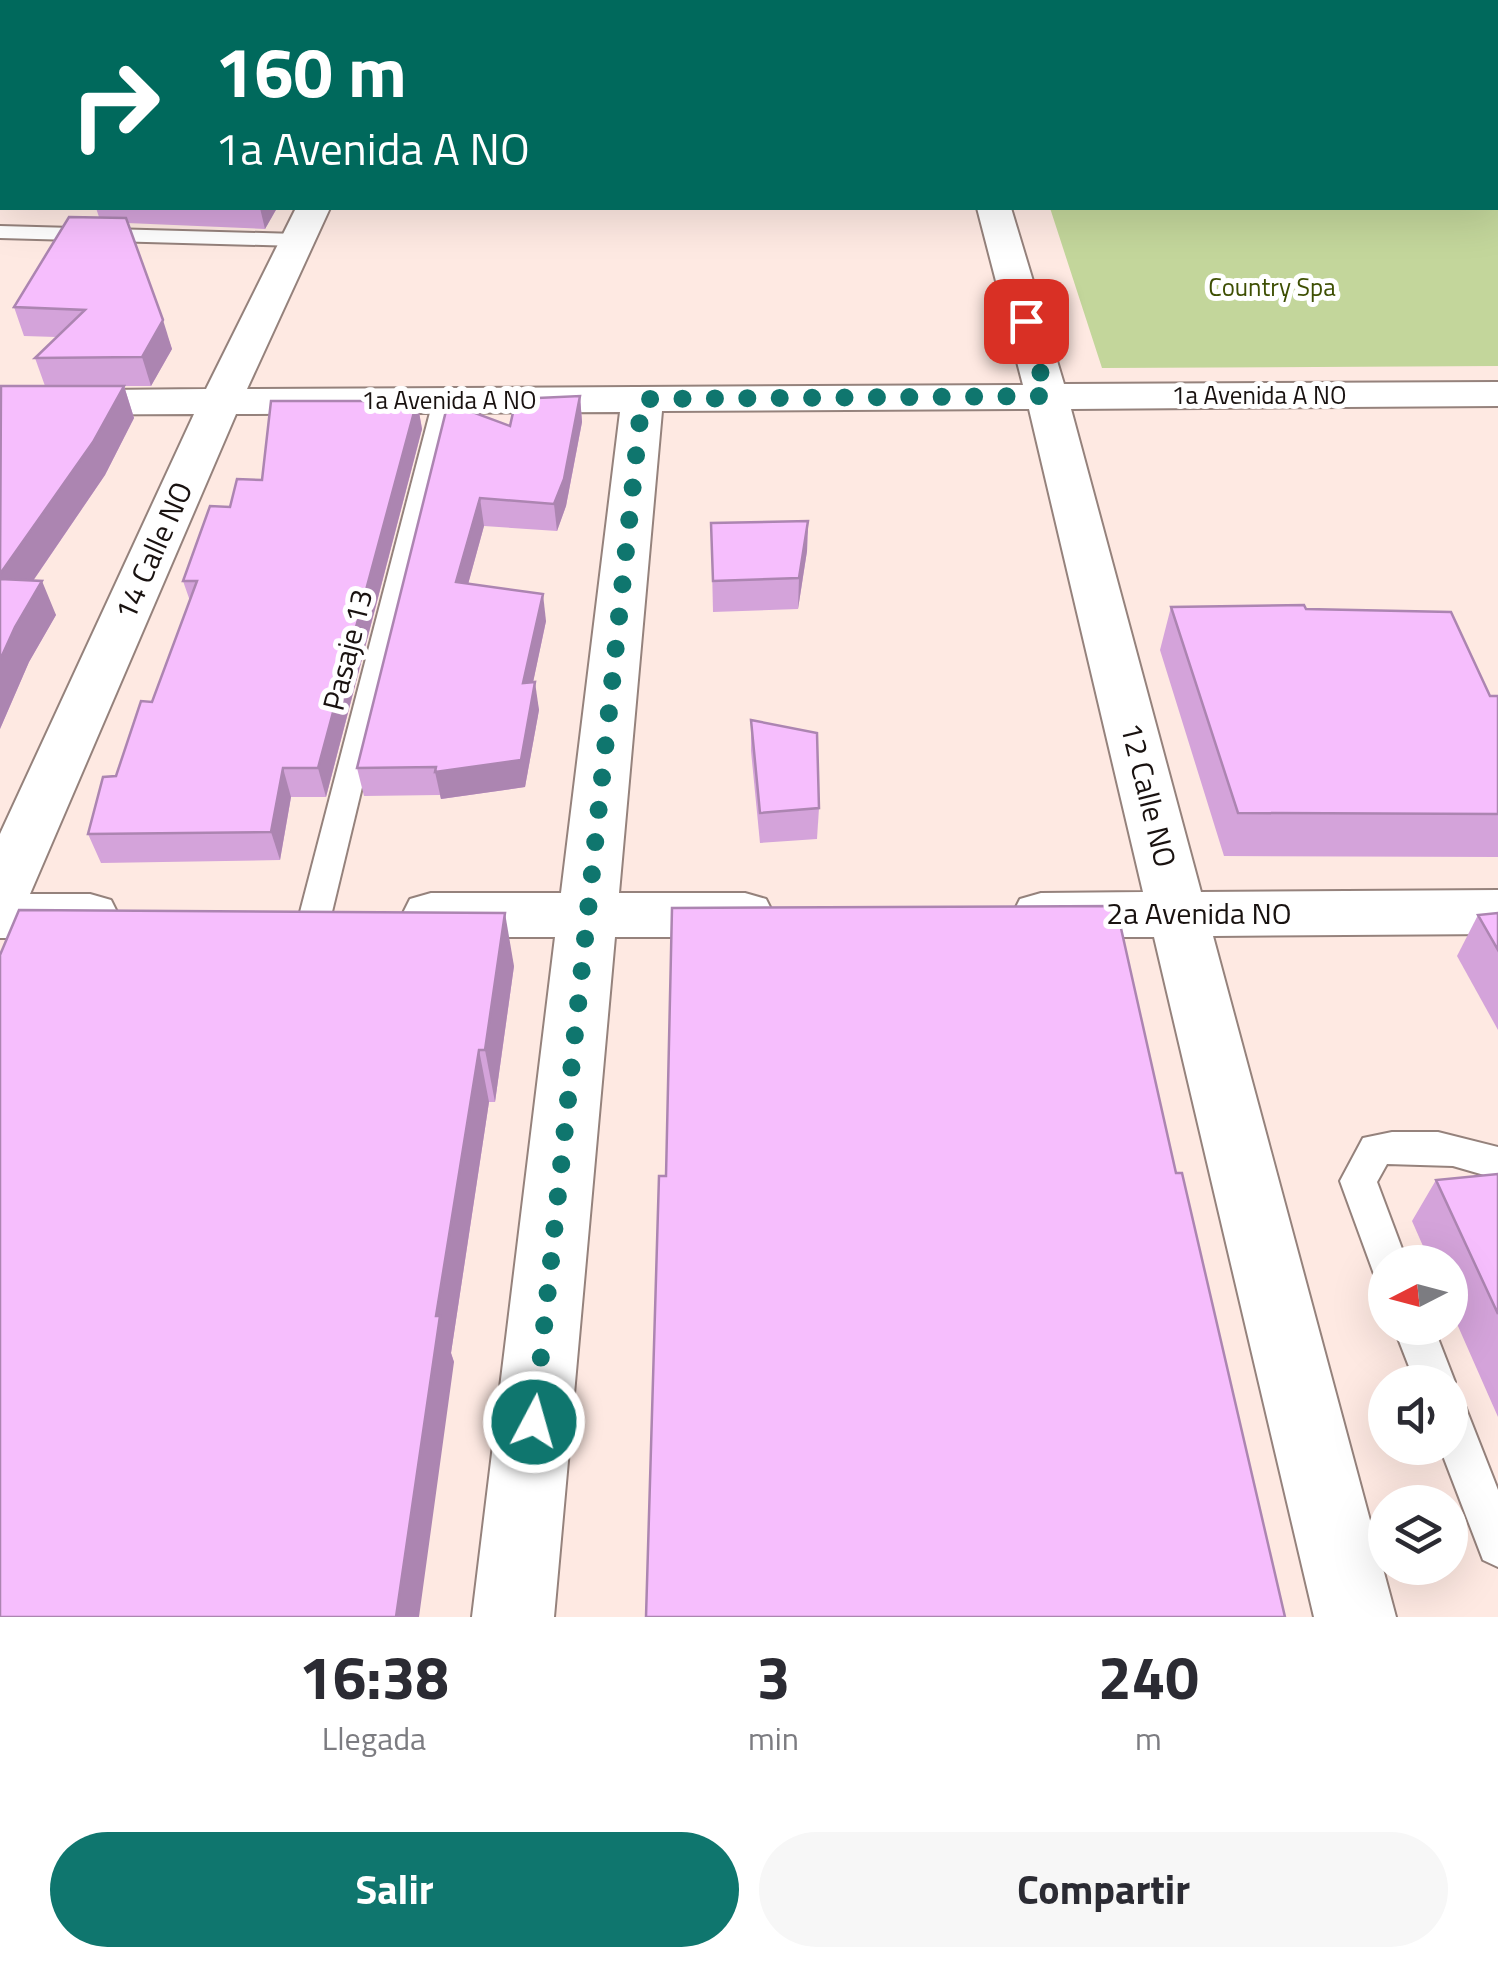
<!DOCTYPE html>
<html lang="es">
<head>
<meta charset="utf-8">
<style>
	body { margin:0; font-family:"Titillium Web",sans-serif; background:#f7f7f7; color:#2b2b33; height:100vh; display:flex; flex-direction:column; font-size:38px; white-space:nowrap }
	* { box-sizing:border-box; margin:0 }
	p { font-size:32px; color:#7c7c81 }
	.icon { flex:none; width:55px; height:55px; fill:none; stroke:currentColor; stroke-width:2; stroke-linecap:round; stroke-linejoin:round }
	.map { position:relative; height:1617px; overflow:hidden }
	.panel { display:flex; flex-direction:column; background:#fff; flex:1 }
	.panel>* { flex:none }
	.banner { position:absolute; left:0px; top:0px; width:1500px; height:210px; box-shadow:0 10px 40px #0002; background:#00695c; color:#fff; overflow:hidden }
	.needle { width:65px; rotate:264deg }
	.controls { position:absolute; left:1368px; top:1245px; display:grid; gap:20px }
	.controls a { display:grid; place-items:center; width:100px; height:100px; border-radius:50%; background:#fff; box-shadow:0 10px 40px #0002; font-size:50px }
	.pin { position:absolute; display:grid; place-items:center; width:85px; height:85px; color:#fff; margin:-42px; border-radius:20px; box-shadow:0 5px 15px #0006 }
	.me { position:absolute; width:110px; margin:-55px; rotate:6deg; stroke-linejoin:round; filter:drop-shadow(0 0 8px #0008) }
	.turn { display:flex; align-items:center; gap:35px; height:210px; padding:0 50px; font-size:45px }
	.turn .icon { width:130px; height:130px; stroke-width:2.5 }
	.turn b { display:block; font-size:70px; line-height:85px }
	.eta { display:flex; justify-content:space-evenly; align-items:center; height:170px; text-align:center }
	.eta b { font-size:60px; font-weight:700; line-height:70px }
	.cta { display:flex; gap:20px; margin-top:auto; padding:20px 50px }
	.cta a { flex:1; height:115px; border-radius:60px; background:#0f766e; color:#fff; font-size:40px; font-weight:700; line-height:115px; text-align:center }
	.cta a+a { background:#f7f7f7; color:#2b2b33 }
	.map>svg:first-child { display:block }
	.green { fill:#c3d69b }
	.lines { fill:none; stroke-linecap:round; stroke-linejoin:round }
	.service-casing { stroke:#95827c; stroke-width:4 }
	.minor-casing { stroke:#95827c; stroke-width:4 }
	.tertiary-casing { stroke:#95827c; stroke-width:4 }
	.service { fill:#fff; fill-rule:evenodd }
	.minor { fill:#fff; fill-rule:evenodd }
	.tertiary { fill:#fff; fill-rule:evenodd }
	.wall { fill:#d4a3da }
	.shaded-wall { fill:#ac85b1 }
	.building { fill:#f6befd; stroke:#ac85b1; stroke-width:2.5 }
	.route { stroke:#0f766e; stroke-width:18; stroke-dasharray:0 32.4 }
	.labels { text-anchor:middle; stroke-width:10; stroke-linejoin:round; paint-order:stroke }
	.far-park-label { font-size:25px; fill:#3e4f03; stroke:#fff }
	.far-street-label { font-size:25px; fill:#191210; stroke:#fff }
	.street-label { font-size:30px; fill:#191210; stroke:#fff }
</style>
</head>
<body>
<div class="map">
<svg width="1498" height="1617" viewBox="0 0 1498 1617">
	<rect width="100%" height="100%" fill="#fee9e2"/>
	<path class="green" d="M1498,98V366L1102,368L1050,208H1498Z"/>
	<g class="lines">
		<defs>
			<g id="service">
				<path d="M503,0H520L522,2H505Z"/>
				<rect x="0" y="25" width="2" height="10"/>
				<path d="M0,226L297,234L307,240L297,246L0,238Z"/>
				<path d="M444,394L455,401L331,916L326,925L315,928L304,925L299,916L433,401Z"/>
				<path d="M1438,1132L1498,1147V1179L1453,1166L1387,1164L1377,1182L1407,1262H1385V1278L1374,1274L1340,1181L1363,1138L1392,1132Z"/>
				<path d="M1394,1328H1434L1455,1382L1450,1394V1382H1415Z"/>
				<path d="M1450,1400L1465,1406L1498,1490V1567L1483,1560L1440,1448H1450Z"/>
			</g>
			<g id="minor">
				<rect x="942" y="0" width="28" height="2"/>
				<path d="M1173,0H1201L1202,2H1174Z"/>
				<path d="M1412,0H1440L1441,2H1413Z"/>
				<path d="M296,208H330L247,389L1023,385L977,208H1011L1064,384L1498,382V406L1071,409L1201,892L1498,890V934L1213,936L1396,1617H1314L1154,937H1041L1020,931L1012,915L1020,899L1041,893L1143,892L1029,409L662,411L619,893H745L766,899L774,915L766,931L745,937H615L554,1617H472L555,937H431L410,931L402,915L410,899L431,893H561L620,412L236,414L30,894H90L111,900L119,916L111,932L90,938H0V834L194,414L0,415V391L206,389Z"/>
			</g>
			<rect id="tertiary" x="0" y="7" width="2" height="16"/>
		</defs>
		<use href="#service" class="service-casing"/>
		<use href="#minor" class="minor-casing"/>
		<use href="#tertiary" class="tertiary-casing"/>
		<use href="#service" class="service"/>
		<use href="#minor" class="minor"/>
		<use href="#tertiary" class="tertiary"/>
	</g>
	<g class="wall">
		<rect x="621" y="0" width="279" height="2"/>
		<path d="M1456,0H1498V52V2H1457Z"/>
		<path d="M96,208H277L265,229L127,223L172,349L151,386H124L134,418L105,475L33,581L56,615L29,662L0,729L45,386L35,358L56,337L24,336L14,307L99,217Z"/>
		<path d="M580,396L582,422L566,506L557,531L484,526L468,584L546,621L533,682L539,710L525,787L441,799L440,795L364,796L357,768L510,426Z"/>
		<path d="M417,401L422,429L326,797H291L280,860L101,863L88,834L152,702L190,601L183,581L230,507L262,480Z"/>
		<path d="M808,521L807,551L798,609L713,612L711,523Z"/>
		<path d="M1171,607L1306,609L1490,696H1498V857L1224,856L1160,650Z"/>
		<path d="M751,720L819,808L817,839L760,843L751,751Z"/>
		<path d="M1498,913V1030L1457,956L1478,915Z"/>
		<path d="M514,966L495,1102H489L451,1353L454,1362L0,1617Z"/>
		<path d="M1498,1174V1417L1450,1308V1262H1430L1412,1221L1436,1180Z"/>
	</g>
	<g class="shaded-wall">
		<path d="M2,167V206L0,209V170Z"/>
		<path d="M260,208H277L265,229Z"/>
		<path d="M163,320L172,349L151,386L142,357Z"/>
		<path d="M124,386L134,418L105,475L11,613L0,587V574Z"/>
		<path d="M580,396L582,422L566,506L557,531L554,504Z"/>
		<path d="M417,401L422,429L326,797L318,768Z"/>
		<path d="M480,498L484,526L461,610L456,582Z"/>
		<path d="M808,521L807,551L798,609L799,578Z"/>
		<path d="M42,581L56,615L29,662L0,729V660L15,627Z"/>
		<path d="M543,594L546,621L527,711L523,683Z"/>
		<path d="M535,682L539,710L525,787L441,799L435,772Z"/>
		<path d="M283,768L291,797L280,860L271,832Z"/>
		<path d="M505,913L514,966L495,1102L485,1050Z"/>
		<path d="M479,1050L489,1102L451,1353L454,1362L419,1617H396L436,1316Z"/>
	</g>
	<g class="building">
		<path d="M1477,0H1498V26V2H1479Z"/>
		<path d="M0,43H2V167L0,170Z"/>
		<path d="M69,217L126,218L163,320L142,357L35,358L85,310L14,307Z"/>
		<path d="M1,386H124L93,442L0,574Z"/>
		<path d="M580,396L564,479L554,504L480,498L456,582L543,594L523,683L535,682L521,760L435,772L436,767L357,768L448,403L510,426L516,399Z"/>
		<path d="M271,401H417L318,768H283L271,832L88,834L103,777L116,776L141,701L152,702L197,581H183L210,506L230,507L237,479L262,480Z"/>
		<path d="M808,521L799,578L713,581L711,523Z"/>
		<path d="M0,579L42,581L15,627L0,660Z"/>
		<path d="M1304,605L1306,609L1451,612L1490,696H1498V814L1238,813L1171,607Z"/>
		<path d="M751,720L817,733L819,808L760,813Z"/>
		<path d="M1116,906L1176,1173H1182L1285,1617H646L659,1176H666L672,908Z"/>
		<path d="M19,910L505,913L485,1050H479L436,1316H440L396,1617H0V955Z"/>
		<path d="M1498,913V950L1478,915Z"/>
		<path d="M1498,1174V1314L1436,1180Z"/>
	</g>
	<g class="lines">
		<path class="route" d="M534,1422L642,399L1047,396L1026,321"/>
	</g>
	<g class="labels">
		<g class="far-park-label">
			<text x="1272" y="296">Country Spa</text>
		</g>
		<g class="far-street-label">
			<text x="1259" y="404">1a Avenida A NO</text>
			<text x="449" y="409">1a Avenida A NO</text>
		</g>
		<g class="street-label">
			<text transform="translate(154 551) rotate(-66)" y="10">14 Calle NO</text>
			<text transform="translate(348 650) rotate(-76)" y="10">Pasaje 13</text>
			<text transform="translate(1148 795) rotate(76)" y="10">12 Calle NO</text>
			<text x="1199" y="924">2a Avenida NO</text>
		</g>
	</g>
</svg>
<div class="controls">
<a><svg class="needle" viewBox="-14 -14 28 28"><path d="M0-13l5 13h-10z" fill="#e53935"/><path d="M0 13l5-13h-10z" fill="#7c7c81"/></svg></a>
<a><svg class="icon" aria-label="sound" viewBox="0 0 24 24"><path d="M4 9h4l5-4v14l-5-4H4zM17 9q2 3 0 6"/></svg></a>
<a><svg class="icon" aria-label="layers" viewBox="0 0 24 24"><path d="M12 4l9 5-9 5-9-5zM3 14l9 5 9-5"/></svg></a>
</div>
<div class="pin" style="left:1026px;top:321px;background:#d93025"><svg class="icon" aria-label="arrive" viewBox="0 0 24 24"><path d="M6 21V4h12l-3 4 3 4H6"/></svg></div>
<svg class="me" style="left:534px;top:1422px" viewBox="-20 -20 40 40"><circle r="17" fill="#0f766e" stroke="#fff" stroke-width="3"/><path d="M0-11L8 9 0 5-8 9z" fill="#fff"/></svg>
<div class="banner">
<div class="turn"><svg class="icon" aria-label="right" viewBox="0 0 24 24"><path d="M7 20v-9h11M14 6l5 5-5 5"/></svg><div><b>160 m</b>1a Avenida A NO</div></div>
</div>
</div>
<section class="panel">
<div class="eta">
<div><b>16:38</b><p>Llegada</p></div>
<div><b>3</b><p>min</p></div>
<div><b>240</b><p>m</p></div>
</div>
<div class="cta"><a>Salir</a><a>Compartir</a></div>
</section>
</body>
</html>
